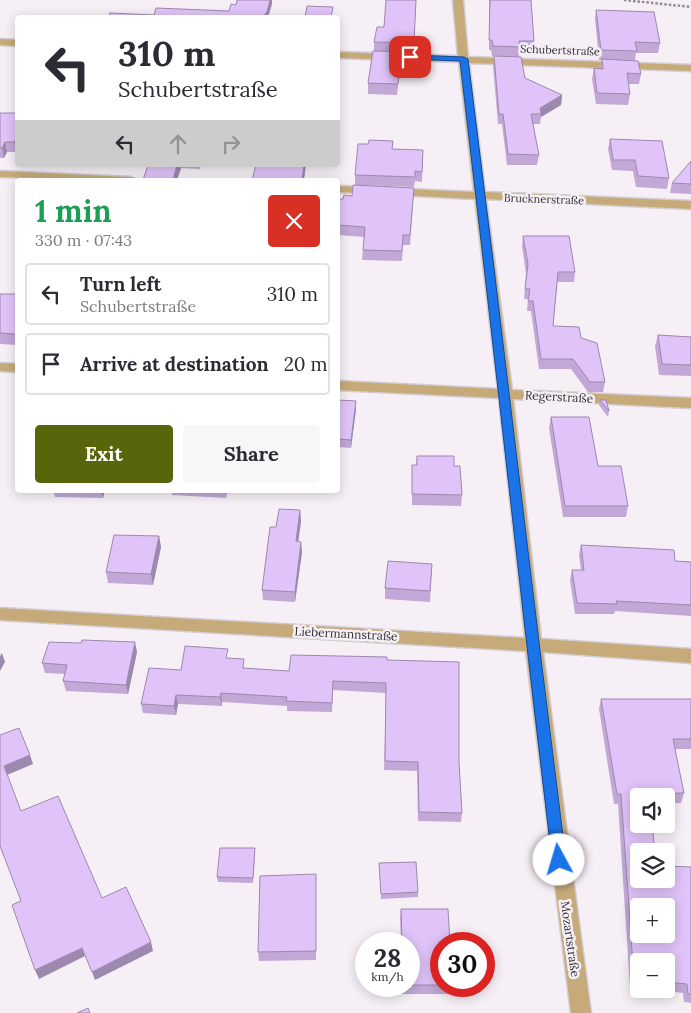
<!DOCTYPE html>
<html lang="en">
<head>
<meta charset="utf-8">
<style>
	body { margin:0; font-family:Lora,serif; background:#f7f7f7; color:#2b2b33; height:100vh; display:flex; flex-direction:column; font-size:19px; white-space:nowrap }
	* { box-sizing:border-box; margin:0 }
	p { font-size:16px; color:#7c7c81 }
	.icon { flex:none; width:28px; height:28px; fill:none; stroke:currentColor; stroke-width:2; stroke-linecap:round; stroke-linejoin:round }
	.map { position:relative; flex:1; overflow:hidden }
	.sheet { position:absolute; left:15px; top:178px; width:325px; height:315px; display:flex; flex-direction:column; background:#fff; border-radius:5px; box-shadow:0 2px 12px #0003 }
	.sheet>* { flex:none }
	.guide { position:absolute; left:15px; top:15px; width:325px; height:152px; border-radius:5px; box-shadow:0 2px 12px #0003; background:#fff; color:#2b2b33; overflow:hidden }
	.fabs { position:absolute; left:630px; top:788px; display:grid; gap:10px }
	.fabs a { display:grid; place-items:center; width:45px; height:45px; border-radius:5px; background:#fff; box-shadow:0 2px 12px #0003; font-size:25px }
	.speed { position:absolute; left:355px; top:932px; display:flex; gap:10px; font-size:25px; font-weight:700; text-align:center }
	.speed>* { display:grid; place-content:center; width:65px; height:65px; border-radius:50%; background:#fff; box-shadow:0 2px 12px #0003; line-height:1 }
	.speed small { font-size:12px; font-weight:400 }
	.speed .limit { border:8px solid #d22; background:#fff; color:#111 }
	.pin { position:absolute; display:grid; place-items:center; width:42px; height:42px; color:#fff; margin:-21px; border-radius:10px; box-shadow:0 2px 8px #0006 }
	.me { position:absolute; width:55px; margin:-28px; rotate:354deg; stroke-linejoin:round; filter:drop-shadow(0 0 4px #0008) }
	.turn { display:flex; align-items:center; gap:18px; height:105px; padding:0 20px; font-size:22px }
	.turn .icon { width:65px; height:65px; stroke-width:2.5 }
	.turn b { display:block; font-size:35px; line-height:42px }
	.lanes { display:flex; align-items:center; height:48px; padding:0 20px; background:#0003; justify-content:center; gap:25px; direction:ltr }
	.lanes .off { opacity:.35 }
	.round { display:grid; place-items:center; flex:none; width:52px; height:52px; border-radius:5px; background:#f7f7f7 }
	.summary { display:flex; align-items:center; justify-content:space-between; height:85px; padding:0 20px }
	h1 { font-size:30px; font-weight:700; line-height:38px; color:#1e9e55 }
	.action { display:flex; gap:10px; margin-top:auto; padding:10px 20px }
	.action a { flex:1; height:58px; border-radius:5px; background:#58650a; color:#fff; font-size:20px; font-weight:700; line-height:58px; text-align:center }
	.action a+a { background:#f7f7f7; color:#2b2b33 }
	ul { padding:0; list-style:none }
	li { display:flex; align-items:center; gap:15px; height:62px; margin:0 10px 8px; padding:0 10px; border:2px solid #e1e1e2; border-radius:5px }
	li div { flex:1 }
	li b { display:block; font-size:19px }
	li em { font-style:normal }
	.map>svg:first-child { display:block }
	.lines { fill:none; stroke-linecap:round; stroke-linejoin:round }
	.minor-casing { stroke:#d3ced3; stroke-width:3 }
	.path { stroke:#8e8a8e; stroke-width:2.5; stroke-dasharray:2.5 2; stroke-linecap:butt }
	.minor { fill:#c6aa79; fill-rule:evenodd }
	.wall { fill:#c1a8d6 }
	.shaded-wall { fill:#9d88ae }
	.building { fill:#e0c3f9; stroke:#9d88ae; fill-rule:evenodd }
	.route { fill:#1a73e8; stroke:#114b97 }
	.labels { text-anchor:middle; stroke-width:5; stroke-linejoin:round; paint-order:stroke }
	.far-street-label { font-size:11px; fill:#343234; stroke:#f6f0f6 }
	.street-label { font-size:12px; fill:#343234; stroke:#f6f0f6 }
</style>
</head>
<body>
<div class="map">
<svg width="691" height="1013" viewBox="0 0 691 1013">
	<rect width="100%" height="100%" fill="#f6f0f6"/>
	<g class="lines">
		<defs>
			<g id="minor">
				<path d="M453,0H463L468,57L691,65V71L469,63L485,192L691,201V209L486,199L512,390L691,398V408L513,399L541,639L691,649V663L543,652L591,1013H571L526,651L0,620V608L525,638L499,398L338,390V381L498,389L475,199L338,192V186L474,192L459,62L338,58V52L458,56Z"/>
				<path d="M0,39L18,40V46L0,45Z"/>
				<path d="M0,171L131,177L137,180L0,177Z"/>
				<path d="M0,363L18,364V372L0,371Z"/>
			</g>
		</defs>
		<use href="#minor" class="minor-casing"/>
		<path class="path" d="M624,0L691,7"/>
		<use href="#minor" class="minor"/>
	</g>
	<g class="wall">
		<path d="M416,0L412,78H399L397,95L368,94V83L374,51V42L384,27Z"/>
		<path d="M489,0H531L534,41L533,51H519V57L525,78L562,95L561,105L541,117L540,124H533L539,155L537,165H507L502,124H498L493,66L494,56H492L491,50H489Z"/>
		<path d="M596,10L660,43L658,53H636L635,61L641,74L639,84H628L630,94L628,105L596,104L592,79L594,68L601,69L602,60H599L595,19Z"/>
		<path d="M0,113H18V149L16,152H7L4,158H0Z"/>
		<path d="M610,139L669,178L667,189L636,187L633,171L612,170L608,149Z"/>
		<path d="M393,141L392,149L423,150L422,182L415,181L414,187L360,185L414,188L410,245H403L402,261L362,260L364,237L338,235V199H343L352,196L355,185V175L368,144Z"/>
		<path d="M691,161V194L670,193L672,183Z"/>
		<path d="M148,165H201L200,169L181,168L177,180H143Z"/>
		<path d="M523,236L575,272L574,282H557L553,326L581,338L605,382L603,392H588L571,369H539L531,311H527L528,299H524L526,274L522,246Z"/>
		<path d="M0,294H18V345L0,344Z"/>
		<path d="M658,335L691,337V376L659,375L655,346Z"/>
		<path d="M338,400L356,401V409L351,448L338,447Z"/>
		<path d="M600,400L609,411L608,417L599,405Z"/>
		<path d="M551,417L628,506L626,517H563L549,428Z"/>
		<path d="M417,456L462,495L461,506L412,505V465H416Z"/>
		<path d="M53,490H105L103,498L55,497Z"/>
		<path d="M171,490H228L226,498L172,495Z"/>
		<path d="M300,510L301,521L298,541L301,542L302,552L295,602L263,600L262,590L276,527Z"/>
		<path d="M159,536L161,547L153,585L108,583L106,572Z"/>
		<path d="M581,545L675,561L691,562V616L615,611L614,614H575L570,580L572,570H581L579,555Z"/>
		<path d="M432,564L430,602L385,599V588Z"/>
		<path d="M137,652L128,694L66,691L63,681L65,674L45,673L42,663Z"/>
		<path d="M229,658L245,668L289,671L387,660L459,762L462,813L461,822L418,821L417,771L384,770L386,693L333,690L332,712L287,711V706L222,702V706L178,704L176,715L143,713L141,704Z"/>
		<path d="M601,699H691V749H675L684,793L681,803H666V796H639V879L691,867V1003L684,1002L683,993L645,989H666V961H639V988L630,987L618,804H614L599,709Z"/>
		<path d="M255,853L253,883L218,882L217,877Z"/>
		<path d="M379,863L418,892V897L381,899Z"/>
		<path d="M316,884V960L259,961L258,952Z"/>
		<path d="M401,909L441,944V986H474L473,994H402V986H409V944H401L400,918Z"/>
	</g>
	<g class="shaded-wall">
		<path d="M270,0H272V4L268,18H262Z"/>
		<path d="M562,95L561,105L541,117L540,108Z"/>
		<path d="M18,135V149L16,152L14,142Z"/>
		<path d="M5,142L7,152L4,158L2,148Z"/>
		<path d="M177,165H180L181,168L177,180H173Z"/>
		<path d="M304,165H306L304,180H302Z"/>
		<path d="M18,328V344L15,334Z"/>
		<path d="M356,401V409L351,448V440Z"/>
		<path d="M101,490H105L103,498Z"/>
		<path d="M300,510L301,521L297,552L296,541Z"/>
		<path d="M159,536L161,547L153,585L151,574Z"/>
		<path d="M301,542L302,552L295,602V592Z"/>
		<path d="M135,642L137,652L128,694L126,685Z"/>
		<path d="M2,653L5,662L0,671V656Z"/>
		<path d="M221,693L222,702V706L220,697Z"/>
		<path d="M176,695L178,704L176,715L174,706Z"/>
		<path d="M30,755L33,764L7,775L4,766Z"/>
		<path d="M151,942L153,951L95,980L92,972Z"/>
		<path d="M82,948L85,956L39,979L35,970Z"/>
	</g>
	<g class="building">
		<path d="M237,0H270L267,12L262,18H108L110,13L154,15L156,8L229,11L231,4L236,5Z"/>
		<path d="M386,0H416L414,43L374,42L377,27H384Z"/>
		<path d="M490,0H531L534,41H519L520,47L493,46L492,40H489Z"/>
		<path d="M307,6L333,7L331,18H305Z"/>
		<path d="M596,10L654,12L660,43L635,42L637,51L601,50Z"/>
		<path d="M373,51L413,52L412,68H400L398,84L368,83Z"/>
		<path d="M494,56L521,57L525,78L562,95L540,108L541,114H531L539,155L508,154L503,114H499Z"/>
		<path d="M602,59L638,61L641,74L627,73L630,94L597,93L594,68L603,69Z"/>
		<path d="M0,113H18V135L14,142H5L2,148H0Z"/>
		<path d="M610,139L662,141L669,178L638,176L635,160H613Z"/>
		<path d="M369,140L393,141L392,149L423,150L422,172L415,171V177L355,175L358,144H368Z"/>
		<path d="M691,161V184L672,183Z"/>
		<path d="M148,165H177L173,180H143Z"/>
		<path d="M256,165H304L302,180H252Z"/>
		<path d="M353,185L414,188L410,235H403L402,251L363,250L365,227L338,225V199H343L344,195L352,196Z"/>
		<path d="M523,236H569L575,272H558L553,326L579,327L581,338L597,343L605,382H590L573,359H541L533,301H528L530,289H525L528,264Z"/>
		<path d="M0,294H18V328L15,334L0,333Z"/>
		<path d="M658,335L691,337V365L662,364Z"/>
		<path d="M338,400L356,401L351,440L338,439Z"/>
		<path d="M600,400H606L609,411Z"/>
		<path d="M551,417H589L598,466H621L628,506H565Z"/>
		<path d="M417,456H454V466H460L462,495L412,494V465H417Z"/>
		<path d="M279,509L300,510L296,541L301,542L295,592L262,590L270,527H276Z"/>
		<path d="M114,535L159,536L151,574L106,572Z"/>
		<path d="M581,545L674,550L675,561L691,562V605L616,601L617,604L577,603L572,570H584Z"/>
		<path d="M388,561L432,564L430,591L385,588Z"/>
		<path d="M82,640L135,642L126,685L63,681L67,665L42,663L49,642L81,643Z"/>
		<path d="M185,646L228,649L226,658L244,659L243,668L289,671L291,655L387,657V660L459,662V762L462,813L419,812L418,762L385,761L386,683L333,681L332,703L286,701L287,697L221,693L220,697L176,695L174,706L141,704L149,668L181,670Z"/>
		<path d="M601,699H691V739H673L684,793L649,794V796H639V824H652L655,851H639V879H666V866L691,867V994H688L687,984L666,982V961H639V979H634L621,794H617ZM639,906H666V934H639Z"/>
		<path d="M19,728L30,755L4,766L21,811L58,796L102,898L126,887L151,942L92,972L82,948L35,970L12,905L21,901L0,846V735Z"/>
		<path d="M220,848H255L253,878L217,877Z"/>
		<path d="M416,862L418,892L381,894L379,863Z"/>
		<path d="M316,874V951L258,952L260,876Z"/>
		<path d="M401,909H448L450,944H441V985H409V944H402Z"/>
		<path d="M88,1008L90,1013H77Z"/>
	</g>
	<path class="route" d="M410,55L464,57L468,59C502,326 532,593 566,860L564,864L559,866L554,864L552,860C520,594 492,327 460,61L407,59V56Z"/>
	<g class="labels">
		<g class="far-street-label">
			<text transform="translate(560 50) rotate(2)" y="4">Schubertstraße</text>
			<text transform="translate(544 199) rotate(2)" y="4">Brucknerstraße</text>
		</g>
		<g class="street-label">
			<text transform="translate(559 397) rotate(3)" y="4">Regerstraße</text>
			<text transform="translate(346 634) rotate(3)" y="4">Liebermannstraße</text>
			<text transform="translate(570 939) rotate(82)" y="4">Mozartstraße</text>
		</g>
	</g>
</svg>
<div class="fabs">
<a><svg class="icon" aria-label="sound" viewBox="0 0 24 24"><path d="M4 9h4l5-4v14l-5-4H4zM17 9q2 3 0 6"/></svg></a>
<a><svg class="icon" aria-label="layers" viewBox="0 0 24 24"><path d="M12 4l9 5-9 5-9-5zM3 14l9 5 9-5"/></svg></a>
<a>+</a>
<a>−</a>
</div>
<div class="speed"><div>28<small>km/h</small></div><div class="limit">30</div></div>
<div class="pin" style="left:410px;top:57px;background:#d93025"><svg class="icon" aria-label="arrive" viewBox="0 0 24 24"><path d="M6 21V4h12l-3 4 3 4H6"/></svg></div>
<svg class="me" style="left:559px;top:860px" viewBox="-20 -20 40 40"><circle r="19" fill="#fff"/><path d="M0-13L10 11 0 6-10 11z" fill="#1a73e8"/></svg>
<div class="guide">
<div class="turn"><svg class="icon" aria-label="left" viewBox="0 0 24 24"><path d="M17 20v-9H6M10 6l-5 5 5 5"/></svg><div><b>310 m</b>Schubertstraße</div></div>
<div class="lanes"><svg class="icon" aria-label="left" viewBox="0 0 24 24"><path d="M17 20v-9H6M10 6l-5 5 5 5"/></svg><svg class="icon off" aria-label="ahead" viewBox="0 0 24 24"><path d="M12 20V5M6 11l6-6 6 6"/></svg><svg class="icon off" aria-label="right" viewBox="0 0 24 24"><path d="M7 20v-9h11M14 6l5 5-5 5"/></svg></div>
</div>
<section class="sheet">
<div class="summary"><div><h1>1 min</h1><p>330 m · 07:43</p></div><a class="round" style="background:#d93025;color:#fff"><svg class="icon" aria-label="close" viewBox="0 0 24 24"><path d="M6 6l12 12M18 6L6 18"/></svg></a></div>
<ul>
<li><svg class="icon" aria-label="left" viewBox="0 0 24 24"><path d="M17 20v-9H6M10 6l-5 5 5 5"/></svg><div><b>Turn left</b><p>Schubertstraße</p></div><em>310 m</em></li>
<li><svg class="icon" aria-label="arrive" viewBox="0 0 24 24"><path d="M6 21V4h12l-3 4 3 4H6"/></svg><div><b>Arrive at destination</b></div><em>20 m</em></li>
</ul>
<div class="action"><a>Exit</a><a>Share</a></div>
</section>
</div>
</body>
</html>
